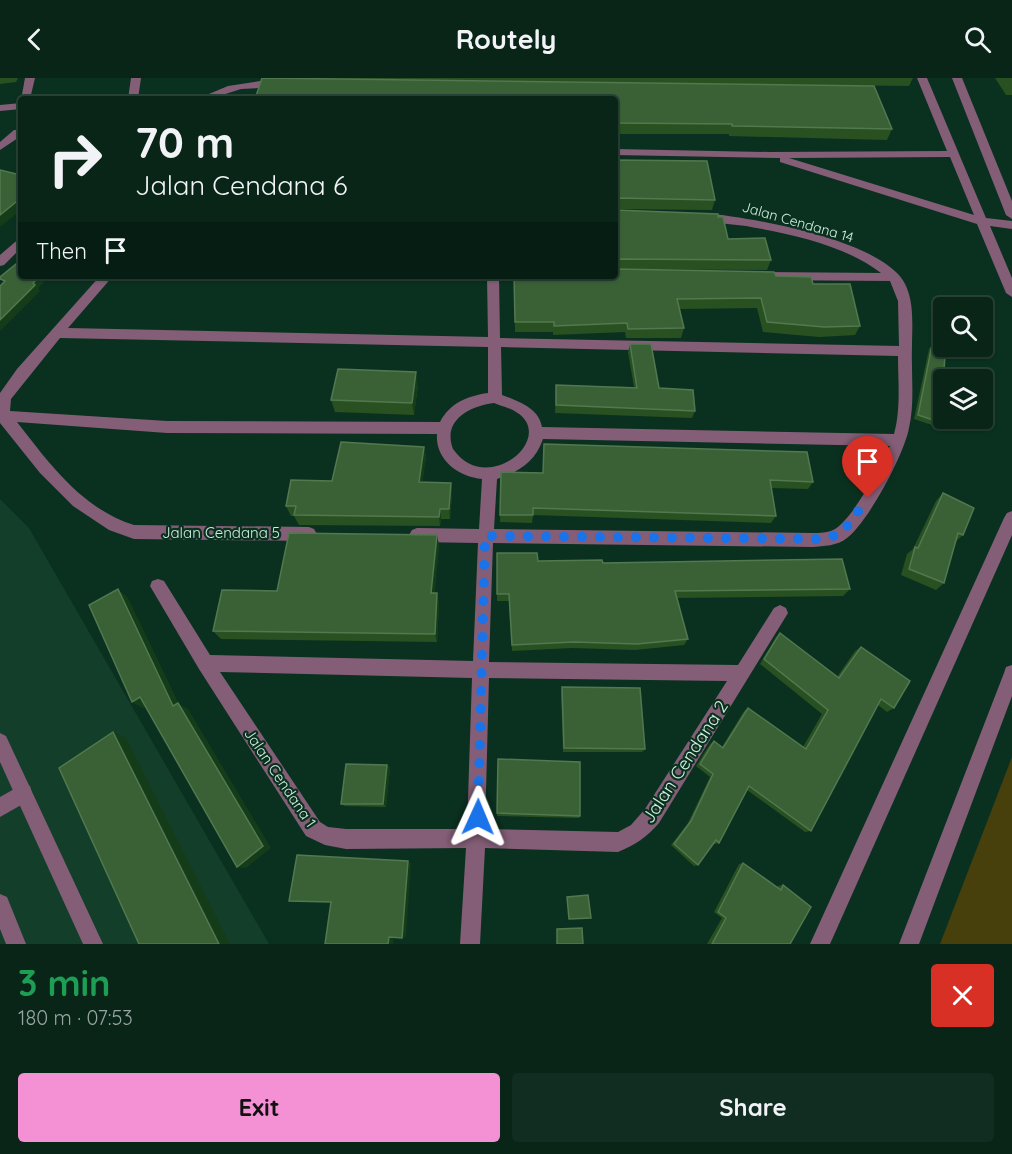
<!DOCTYPE html>
<html lang="en">
<head>
<meta charset="utf-8">
<style>
	body { margin:0; font-family:Quicksand,sans-serif; background:#112d21; color:#f1f3f6; height:100vh; display:flex; flex-direction:column; font-size:22px; white-space:nowrap }
	* { box-sizing:border-box; margin:0 }
	p { font-size:20px; color:#98a5a2 }
	.icon { flex:none; width:33px; height:33px; fill:none; stroke:currentColor; stroke-width:2; stroke-linecap:round; stroke-linejoin:round }
	.map { position:relative; height:866px; overflow:hidden }
	.side { display:flex; flex-direction:column; background:#082518; flex:1 }
	.side>* { flex:none }
	.guide { position:absolute; left:18px; top:18px; width:600px; height:183px; border-radius:6px; box-shadow:0 2px 4px #0004,0 0 0 2px #294237; background:#082518; color:#f1f3f6; overflow:hidden }
	.fabs { position:absolute; left:933px; top:219px; display:grid; gap:12px }
	.fabs a { display:grid; place-items:center; width:60px; height:60px; border-radius:6px; background:#082518; box-shadow:0 2px 4px #0004,0 0 0 2px #294237; font-size:30px }
	.pin { position:absolute; display:grid; place-items:center; width:51px; height:51px; color:#fff; margin:-62px -26px; border-radius:50% 50% 50% 0; rotate:-45deg; box-shadow:0 0 6px #0007 }
	.pin .icon { rotate:45deg }
	.me { position:absolute; width:66px; margin:-33px; rotate:1deg; stroke-linejoin:round; filter:drop-shadow(0 0 4px #0008) }
	.turn { display:flex; align-items:center; gap:21px; height:126px; padding:0 18px; font-size:27px }
	.turn .icon { width:78px; height:78px; stroke-width:2.5 }
	.turn b { display:block; font-size:42px; line-height:51px }
	.then { display:flex; align-items:center; height:57px; padding:0 18px; background:#0003; gap:12px; font-size:22px }
	.round { display:grid; place-items:center; flex:none; width:63px; height:63px; border-radius:6px; background:#112d21 }
	.headline { display:flex; align-items:center; justify-content:space-between; height:102px; padding:0 18px }
	h1 { font-size:36px; font-weight:700; line-height:45px; color:#1e9e55 }
	.action { display:flex; gap:12px; margin-top:auto; padding:12px 18px }
	.action a { flex:1; height:69px; border-radius:6px; background:#f491d4; color:#111; font-size:24px; font-weight:700; line-height:69px; text-align:center }
	.action a+a { background:#112d21; color:#f1f3f6 }
	header { display:flex; justify-content:space-between; align-items:center; height:78px; padding:0 18px; background:#082518; font-size:27px; font-weight:700 }
	.map>svg:first-child { display:block }
	.built { fill:#123e2a }
	.green { fill:#473f0c }
	.lines { fill:none; stroke-linecap:round; stroke-linejoin:round }
	.minor { fill:#845e77; fill-rule:evenodd }
	.tertiary { fill:#845e77; fill-rule:evenodd }
	.wall { fill:#295020 }
	.shaded-wall { fill:#153c18 }
	.building { fill:#3a6135; stroke:#52784f; stroke-width:1.5 }
	.route { stroke:#1a73e8; stroke-width:10; stroke-dasharray:0 18 }
	.labels { text-anchor:middle; stroke-width:4.5; stroke-linejoin:round; paint-order:stroke }
	.far-street-label { font-size:14px; fill:#cff1dd; stroke:#0a3120 }
	.street-label { font-size:15px; fill:#cff1dd; stroke:#0a3120 }
	.near-street-label { font-size:18px; fill:#cff1dd; stroke:#0a3120 }
</style>
</head>
<body>
<header><svg class="icon" aria-label="back" viewBox="0 0 24 24"><path d="M15 5l-7 7 7 7"/></svg>Routely<svg class="icon" aria-label="search" viewBox="0 0 24 24"><circle cx="10" cy="10" r="6"/><path d="M15 15l6 6"/></svg></header>
<div class="map">
<svg width="1012" height="866" viewBox="0 0 1012 866">
	<rect width="100%" height="100%" fill="#0a3120"/>
	<path class="built" d="M0,421L29,450L269,866H0Z"/>
	<path class="green" d="M1012,679V866H940Z"/>
	<g class="lines">
		<g class="minor">
			<path d="M25,0H35L30,21L21,22Z"/>
			<path d="M131,0H141L138,21H128Z"/>
			<path d="M917,0H927L986,140L1012,143V151L990,148L1012,200V219L1006,215L977,146L780,84V80L615,77V71L770,74L947,73ZM950,79L974,137L789,80Z"/>
			<path d="M952,0H962L1012,123V141L1006,137Z"/>
			<path d="M260,3H281L286,6L281,9L241,11L210,21H197L228,8Z"/>
			<path d="M21,25V31L0,33V27Z"/>
			<path d="M14,52H21V58L0,72V64Z"/>
			<path d="M704,135C754,140 861,159 897,195C916,214 912,245 912,269C911,296 915,324 909,350C904,377 868,444 847,460C837,468 824,468 812,469L493,465L489,584L738,587L774,530L780,527L786,530L788,535L659,745C647,759 635,767 618,774L485,770L480,866H460L466,770L346,771L325,767L306,758L199,591L150,508L152,503L158,501L164,503L210,577L473,583L478,465L417,464L412,462L409,457L412,452L417,450L479,451L482,401C459,399 435,382 437,356L167,355L17,344C49,385 82,431 134,447L309,449L314,451L317,456L314,461L309,463L134,461L109,452L73,428L40,395L0,345V315L17,291L100,198H113L68,250L488,259L487,198H499L500,260L899,268L898,223L890,203L756,202L750,198L756,194L881,195C845,167 790,156 746,148C731,146 715,145 700,142L698,139ZM60,260L488,269V315C467,318 450,325 440,344L167,343L10,333L11,321ZM501,269L898,278C898,304 901,331 894,356L542,349C539,330 518,323 502,317ZM494,325C501,328 510,330 516,334C558,359 487,420 453,371C442,342 470,328 494,325ZM543,361L890,368C880,389 854,439 835,451C829,455 819,455 812,455L494,451L497,401C519,394 535,384 543,361ZM220,594L472,600L467,751H346L328,749L320,744ZM489,600L727,603L645,731L631,747L618,754L485,751Z"/>
			<path d="M21,159V170L4,187L0,188V177Z"/>
			<path d="M1012,433V457L830,866H810L1004,440L1007,435Z"/>
			<path d="M1012,587V618L919,866H899L1004,595L1006,589Z"/>
			<path d="M23,706L30,708L32,715L30,722L0,739V719Z"/>
		</g>
		<g class="tertiary">
			<path d="M0,655L6,658L103,866H83L0,684Z"/>
			<path d="M0,816L7,819L26,866H6L0,851Z"/>
		</g>
	</g>
	<g class="wall">
		<path d="M0,0H18L16,4L0,6Z"/>
		<path d="M269,0H913L909,8Z"/>
		<path d="M995,0H1012V17H1006Z"/>
		<path d="M615,21L892,51L887,62L729,58V56H615Z"/>
		<path d="M615,82L715,122L712,132L615,131Z"/>
		<path d="M615,132L718,139L728,161L771,182L767,192L615,191Z"/>
		<path d="M514,198H776L813,206L860,248L855,257L819,259L763,254L757,230L680,231L684,250L681,260H626L625,254L553,257V254H515Z"/>
		<path d="M630,266L659,310L695,333L692,340L555,335L556,307L634,309L628,274Z"/>
		<path d="M932,267L939,344L935,348L914,341L929,271Z"/>
		<path d="M418,307L414,337L335,334L331,322Z"/>
		<path d="M544,366L813,404L808,411L771,410L776,438L771,445L533,437L532,445L500,444L501,394L543,395Z"/>
		<path d="M424,369L426,379L422,404L451,405L452,415L450,441H441L440,448L299,447L294,438H291L286,428L332,403Z"/>
		<path d="M943,415L963,457L955,464L944,505L936,512L901,497L907,476L913,471L936,423Z"/>
		<path d="M437,457L439,467L434,515L439,524L437,564L221,561L213,553L277,513Z"/>
		<path d="M497,475L538,483L603,485L850,511L843,518L677,520L688,561L684,567L635,572L572,570L512,573L509,523H497Z"/>
		<path d="M780,555L837,599L855,573L861,569L894,630L887,634L878,627L811,753L805,754L747,712L719,765L715,766L713,765L698,787L694,788L671,767L688,745L710,699L696,688L710,666L714,663L722,669L744,633L748,630L803,669L822,636L760,586L776,559Z"/>
		<path d="M562,609L645,671L642,674H563L561,614Z"/>
		<path d="M498,681L580,738L579,740L497,738Z"/>
		<path d="M387,687L390,690L386,729L345,728L341,726Z"/>
		<path d="M743,785L777,809L778,808L783,807L790,866H707L722,840L714,834L739,786Z"/>
	</g>
	<g class="shaded-wall">
		<path d="M21,115V132L0,149V137Z"/>
		<path d="M37,198H47L42,202L44,204L38,210L40,213L0,253V242L33,205Z"/>
		<path d="M416,294L418,307L414,337L412,325Z"/>
		<path d="M424,369L426,379L421,414L419,404Z"/>
		<path d="M451,405L452,415L450,441L449,431Z"/>
		<path d="M440,431L441,441L440,448L439,439Z"/>
		<path d="M437,457L439,467L434,524L431,515Z"/>
		<path d="M118,511L128,520L179,626L188,631L271,770L246,790L237,789Z"/>
		<path d="M437,515L439,524L437,564L435,556Z"/>
		<path d="M140,619L151,625L143,630L132,624Z"/>
		<path d="M113,654L126,660L230,866H219Z"/>
		<path d="M387,687L390,690L386,729L383,726Z"/>
		<path d="M408,783L411,785L406,859L402,860Z"/>
		<path d="M389,859H393V866H388Z"/>
	</g>
	<g class="building">
		<path d="M262,0L874,8L892,51L732,48V46L615,45V21H255Z"/>
		<path d="M615,82L707,83L715,122L617,120L615,122Z"/>
		<path d="M0,92L21,97V115L19,117H21V120L0,137Z"/>
		<path d="M615,132L718,136V139H723L728,161L765,160L771,182L617,181L615,184Z"/>
		<path d="M21,182V198H40L33,205L35,207L0,242V208L5,203L0,201V199Z"/>
		<path d="M615,191L774,194L776,198L811,199L813,206H850L860,248L824,249L767,244L761,220L677,221L684,250L628,251L627,245L554,248V244H515L514,198H615Z"/>
		<path d="M630,266H651L659,310L693,312L695,333L556,327V307L637,310Z"/>
		<path d="M932,267L946,269L939,344L918,337Z"/>
		<path d="M338,291L416,294L412,325L331,322Z"/>
		<path d="M341,364L424,369L419,404L451,405L449,431H440L439,439L294,437L296,428H286L291,402L332,403Z"/>
		<path d="M544,366L807,374L813,404L770,402L776,438L533,430V437H500L501,394L543,395Z"/>
		<path d="M943,415L974,430L963,457L958,455L944,505L909,491L915,469L918,470Z"/>
		<path d="M289,455L437,457L431,515H437L435,556L213,553L222,512L277,513Z"/>
		<path d="M497,475H537L538,483L602,482L603,485L842,481L850,511L675,513L688,561L637,566L574,564L512,567L509,516H497Z"/>
		<path d="M118,511L173,628L178,625L263,768L237,789L140,619L132,624L89,527Z"/>
		<path d="M780,555L839,600L861,569L910,603L894,630L881,621L811,753L749,708L719,765L716,762L698,787L674,766L691,743L713,696L700,686L714,663L723,670L748,630L806,671L828,632L764,581Z"/>
		<path d="M562,609L640,610L645,671L564,670Z"/>
		<path d="M113,654L219,866H139L59,690Z"/>
		<path d="M498,681L580,684V738L497,735Z"/>
		<path d="M346,686L387,687L383,726H341Z"/>
		<path d="M297,777L408,783L402,860L389,859L388,866H325L331,824L289,823Z"/>
		<path d="M743,785L781,812L783,807L811,829L790,866H712L726,840L718,834Z"/>
		<path d="M588,817L591,840L569,841L567,819Z"/>
		<path d="M582,850L583,866H557V851Z"/>
	</g>
	<g class="lines">
		<path class="route" d="M478,739L485,458L824,461L842,455L868,420"/>
	</g>
	<g class="labels">
		<g class="far-street-label">
			<text transform="translate(798 144) rotate(16)" y="5">Jalan Cendana 14</text>
		</g>
		<g class="street-label">
			<text x="221" y="460">Jalan Cendana 5</text>
			<text transform="translate(280 700) rotate(56)" y="5">Jalan Cendana 1</text>
		</g>
		<g class="near-street-label">
			<text transform="translate(685 684) rotate(-57)" y="6">Jalan Cendana 2</text>
		</g>
	</g>
</svg>
<div class="fabs">
<a><svg class="icon" aria-label="search" viewBox="0 0 24 24"><circle cx="10" cy="10" r="6"/><path d="M15 15l6 6"/></svg></a>
<a><svg class="icon" aria-label="layers" viewBox="0 0 24 24"><path d="M12 4l9 5-9 5-9-5zM3 14l9 5 9-5"/></svg></a>
</div>
<div class="pin" style="left:868px;top:420px;background:#d93025"><svg class="icon" aria-label="arrive" viewBox="0 0 24 24"><path d="M6 21V4h12l-3 4 3 4H6"/></svg></div>
<svg class="me" style="left:478px;top:739px" viewBox="-20 -20 40 40"><path d="M0-17L14 15 0 8-14 15z" fill="#1a73e8" stroke="#fff" stroke-width="4"/></svg>
<div class="guide">
<div class="turn"><svg class="icon" aria-label="right" viewBox="0 0 24 24"><path d="M7 20v-9h11M14 6l5 5-5 5"/></svg><div><b>70 m</b>Jalan Cendana 6</div></div>
<div class="then">Then<svg class="icon" aria-label="arrive" viewBox="0 0 24 24"><path d="M6 21V4h12l-3 4 3 4H6"/></svg></div>
</div>
</div>
<section class="side">
<div class="headline"><div><h1>3 min</h1><p>180 m · 07:53</p></div><a class="round" style="background:#d93025;color:#fff"><svg class="icon" aria-label="close" viewBox="0 0 24 24"><path d="M6 6l12 12M18 6L6 18"/></svg></a></div>
<div class="action"><a>Exit</a><a>Share</a></div>
</section>
</body>
</html>
